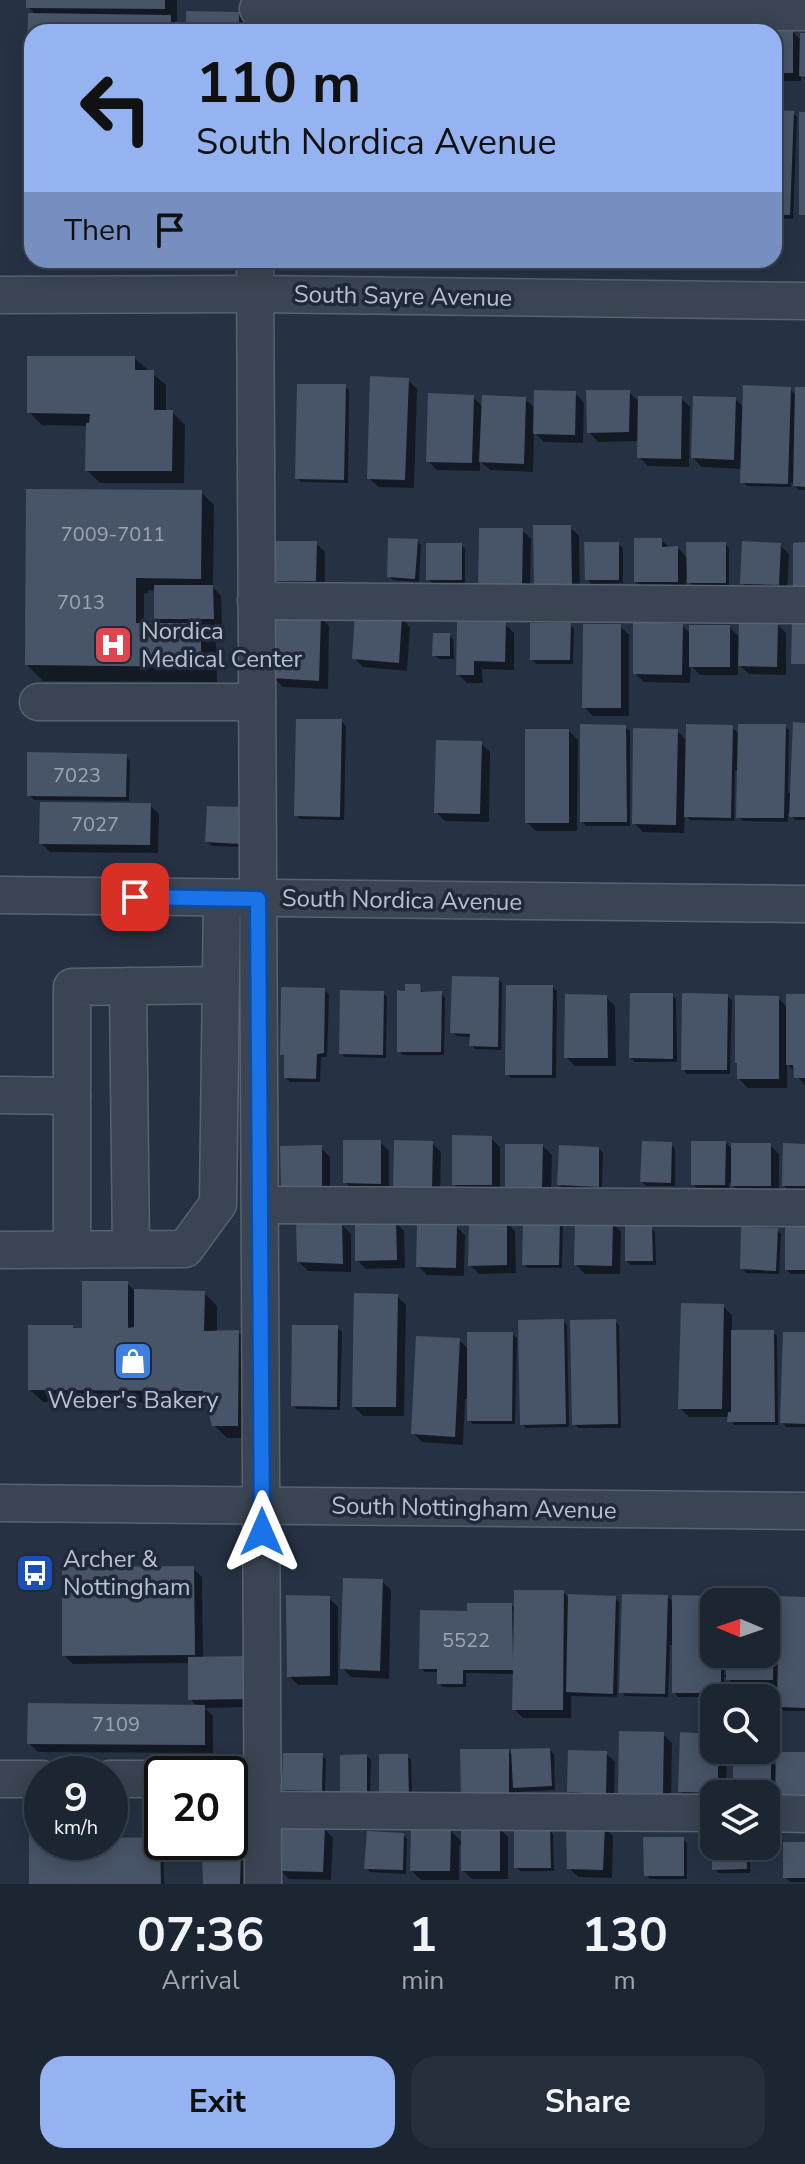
<!DOCTYPE html>
<html lang="en">
<head>
<meta charset="utf-8">
<style>
	body { margin:0; font-family:"Nunito Sans",sans-serif; background:#252e3b; color:#f1f3f6; height:100vh; display:flex; flex-direction:column; font-size:30px; white-space:nowrap }
	* { box-sizing:border-box; margin:0 }
	p { font-size:26px; color:#a0a5ac }
	.icon { flex:none; width:44px; height:44px; fill:none; stroke:currentColor; stroke-width:2; stroke-linecap:round; stroke-linejoin:round }
	.map { position:relative; height:1884px; overflow:hidden }
	.panel { display:flex; flex-direction:column; background:#1c2633; flex:1 }
	.panel>* { flex:none }
	.top-card { position:absolute; left:24px; top:24px; width:758px; height:244px; border-radius:24px; box-shadow:0 4px 20px #0003,0 0 0 2px #3a434e; background:#95b2f1; color:#111; overflow:hidden }
	.needle { width:52px; rotate:272deg }
	.fabs { position:absolute; left:700px; top:1588px; display:grid; gap:16px }
	.fabs a { display:grid; place-items:center; width:80px; height:80px; border-radius:16px; background:#1c2633; box-shadow:0 4px 20px #0003,0 0 0 2px #3a434e; font-size:40px }
	.speed { position:absolute; left:24px; top:1756px; display:flex; gap:16px; font-size:40px; font-weight:700; text-align:center }
	.speed>* { display:grid; place-content:center; width:104px; height:104px; border-radius:50%; background:#1c2633; box-shadow:0 4px 20px #0003,0 0 0 2px #3a434e; line-height:1 }
	.speed small { font-size:20px; font-weight:400 }
	.speed .limit { border:4px solid #111; border-radius:12px; background:#fff; color:#111 }
	.pin { position:absolute; display:grid; place-items:center; width:68px; height:68px; color:#fff; margin:-34px; border-radius:16px; box-shadow:0 4px 12px #0006 }
	.me { position:absolute; width:88px; margin:-44px; rotate:0deg; stroke-linejoin:round; filter:drop-shadow(0 0 6px #0008) }
	.turn { display:flex; align-items:center; gap:28px; height:168px; padding:0 40px; font-size:36px }
	.turn .icon { width:104px; height:104px; stroke-width:2.5 }
	.turn b { display:block; font-size:56px; line-height:68px }
	.then { display:flex; align-items:center; height:76px; padding:0 40px; background:#0003; gap:16px; font-size:30px }
	.eta { display:flex; justify-content:space-evenly; align-items:center; height:136px; text-align:center }
	.eta b { font-size:48px; font-weight:700; line-height:56px }
	.action { display:flex; gap:16px; margin-top:auto; padding:16px 40px }
	.action a { flex:1; height:92px; border-radius:24px; background:#95b2f1; color:#111; font-size:32px; font-weight:700; line-height:92px; text-align:center }
	.action a+a { background:#252e3b; color:#f1f3f6 }
	.map>svg:first-child { display:block }
	.shadow { fill:#0007; fill-rule:evenodd }
	.building { fill:#485468 }
	.lines { fill:none; stroke-linecap:round; stroke-linejoin:round }
	.minor-casing { stroke:#596271; stroke-width:39 }
	.minor { stroke:#3b4453; stroke-width:36 }
	.route-casing { stroke:#114b97; stroke-width:20 }
	.route { stroke:#1a73e8; stroke-width:14 }
	.labels { text-anchor:middle; stroke-width:7; stroke-linejoin:round; paint-order:stroke }
	.number-label { font-size:20px; fill:#9ca5b4 }
	.street-label { font-size:24px; fill:#b8c0cd; stroke:#1f2939 }
	.poi-label { font-size:24px; fill:#b8c0cd; stroke:#1f2939; text-anchor:start }
</style>
</head>
<body>
<div class="map">
<svg width="805" height="1884" viewBox="0 0 805 1884">
	<rect width="100%" height="100%" fill="#263244"/>
	<g class="shadow">
		<path d="M28,0H177V21H175V32H32V53L29,50L30,15H36L28,7Z"/>
		<path d="M238,14L247,23V32H188Z"/>
		<path d="M792,31L802,41L805,35V79L801,76V81H774V32H748Z"/>
		<path d="M774,112L793,113L797,117L793,219L774,218Z"/>
		<path d="M134,358L166,385V412H172L185,425L184,483H100L87,470L88,426L42,425L29,412Z"/>
		<path d="M408,380L417,389L414,488L378,487L369,478Z"/>
		<path d="M345,386L349,390L348,483L301,482L297,478Z"/>
		<path d="M790,389L797,396L805,389V490H799L791,482V487L747,486L742,482L743,469L702,467L692,457L735,399L745,408Z"/>
		<path d="M629,392L640,403L681,398L690,407L689,467L648,466L639,457L640,441L598,442L589,432Z"/>
		<path d="M575,393L584,402L583,443L544,442L534,432L533,472L490,470L480,461V471L437,470L428,461L473,397L483,407L525,399L536,409Z"/>
		<path d="M201,492L214,505L213,587L221,596L222,627H203L216,641L217,682L43,681L27,665ZM148,590L156,591V619L163,625H144V593H148Z"/>
		<path d="M570,527L579,536L580,593L536,585Z"/>
		<path d="M522,530L531,539L530,595L480,586Z"/>
		<path d="M661,540L670,548H678L688,559L725,544L729,548V586H693L686,579V591L645,590L636,582Z"/>
		<path d="M417,541L421,545L419,582L393,580L389,576Z"/>
		<path d="M316,543L325,552V589H284L275,580Z"/>
		<path d="M618,544L623,548V583L592,584L587,579Z"/>
		<path d="M461,545L465,549V583H432L428,579Z"/>
		<path d="M780,545L789,554L787,594L751,592L742,583Z"/>
		<path d="M320,617L329,626L328,689L283,687L274,678Z"/>
		<path d="M401,618L410,627L407,671L363,667L354,658Z"/>
		<path d="M505,624L514,633V670L482,669L483,683H467L458,674Z"/>
		<path d="M777,624L786,633V675L749,674L738,664V675H700L691,666L690,683L644,682L635,673L682,626L691,634L730,627L740,638Z"/>
		<path d="M570,625L574,629L573,664H536L532,659Z"/>
		<path d="M620,626L629,635V716H593L584,707Z"/>
		<path d="M449,635L453,639L454,659H439L434,655Z"/>
		<path d="M341,721L346,726L344,820L300,819L296,815Z"/>
		<path d="M805,725V820H795L788,813V822L743,821L738,817L739,770H735L734,821L690,820L685,815L684,833L643,832L631,820H634L677,731L688,742L732,727L740,735L785,726L789,730L788,793H792Z"/>
		<path d="M625,727L630,731V826H586L582,821Z"/>
		<path d="M569,731L578,740L577,831H536L527,822Z"/>
		<path d="M481,743L490,752L489,822L445,821L436,812Z"/>
		<path d="M126,756L130,761L129,801L34,800L29,795Z"/>
		<path d="M150,805L159,814L158,853L50,852L41,843Z"/>
		<path d="M209,808L244,847L212,846L207,842Z"/>
		<path d="M498,979L502,983L501,1050L475,1049L471,1045V1037L457,1036L452,1032Z"/>
		<path d="M419,986L424,994L441,993L445,998L444,1055H403L399,1051L408,993Z"/>
		<path d="M553,987L557,991L556,1078H511L507,1074Z"/>
		<path d="M324,990L329,994L327,1057H321L320,1082H290L286,1078V1058L282,1054Z"/>
		<path d="M383,993L387,997L386,1058L345,1057L341,1053Z"/>
		<path d="M672,995L676,999L677,1062H635L631,1058Z"/>
		<path d="M727,996L732,1000L730,1074H687L683,1069Z"/>
		<path d="M805,996V1086L787,1063V1088H748L739,1079L778,998L788,1008Z"/>
		<path d="M606,997L615,1006L616,1066H575L566,1057Z"/>
		<path d="M491,1138L500,1147V1193H462L454,1184Z"/>
		<path d="M380,1142L389,1151V1192L354,1191L345,1182Z"/>
		<path d="M432,1143L441,1152L440,1198L404,1197Z"/>
		<path d="M726,1143L733,1150L770,1145L779,1154V1194H742L729,1182V1188H697L693,1184Z"/>
		<path d="M671,1144L675,1149V1186H646L642,1182Z"/>
		<path d="M543,1146L552,1155L551,1198L516,1197Z"/>
		<path d="M805,1146V1195H793L784,1186Z"/>
		<path d="M321,1148L330,1157V1194H292L283,1185Z"/>
		<path d="M599,1149L603,1153L602,1190L563,1189L559,1184Z"/>
		<path d="M395,1222L404,1231L405,1268L366,1269L357,1260Z"/>
		<path d="M506,1222L515,1231L516,1273L479,1274L470,1265Z"/>
		<path d="M612,1222L621,1232L620,1274H585L576,1265Z"/>
		<path d="M559,1223L563,1227L562,1268H528L524,1264Z"/>
		<path d="M342,1225L351,1234V1272L308,1271L299,1262Z"/>
		<path d="M456,1226L465,1235L464,1276L427,1275L418,1266Z"/>
		<path d="M651,1228L655,1232L656,1265H631L627,1261Z"/>
		<path d="M805,1228V1274H791L787,1270Z"/>
		<path d="M777,1230L781,1234L779,1274L746,1273L742,1268Z"/>
		<path d="M127,1283L135,1291L204,1293L217,1306V1332H238L251,1345L250,1438H227L214,1425L208,1403L43,1402L30,1390L72,1327L84,1331Z"/>
		<path d="M397,1296L406,1305L404,1416H363L354,1407Z"/>
		<path d="M723,1306L732,1315V1332H773L777,1336L778,1425H734L730,1417H689L680,1408Z"/>
		<path d="M563,1321L567,1325L569,1427L526,1428L522,1424Z"/>
		<path d="M615,1321L619,1325L621,1428H579L574,1424Z"/>
		<path d="M337,1327L342,1332L340,1410L297,1409L293,1405Z"/>
		<path d="M512,1334L517,1338L515,1424H473L469,1420V1399H465L463,1445L422,1442L413,1433L459,1340L469,1350Z"/>
		<path d="M805,1334V1427H786L782,1422Z"/>
		<path d="M193,1568L202,1577L203,1659L242,1658L251,1667L252,1707L205,1708L213,1716V1753L38,1752L29,1743L198,1707L190,1699V1663L73,1664L64,1655Z"/>
		<path d="M382,1581L391,1590L389,1679L351,1677L342,1668Z"/>
		<path d="M563,1592L570,1600L615,1598L619,1602L617,1697L571,1696V1718H523L514,1709L515,1674L466,1673V1687H443L439,1683V1672H425L421,1668L469,1613L511,1605L516,1609Z"/>
		<path d="M668,1597L674,1603L720,1598L724,1602H714V1654H724V1675H728V1654H766V1607L773,1608L780,1615L805,1599V1711H783L779,1706V1688H737L724,1675V1697H678L674,1692V1645H670L668,1697L625,1696L621,1692Z"/>
		<path d="M329,1598L338,1607V1685H298L289,1676Z"/>
		<path d="M663,1734L672,1743L671,1803L629,1802L620,1793Z"/>
		<path d="M714,1736V1750H727L726,1794H714V1801L689,1800L680,1791Z"/>
		<path d="M550,1750L554,1754L555,1790L517,1792V1804H472L508,1751L514,1757Z"/>
		<path d="M606,1753L615,1762L614,1802L578,1801L569,1792Z"/>
		<path d="M805,1754L786,1805L774,1793V1799H766L770,1760L777,1767Z"/>
		<path d="M322,1755L326,1760L325,1794H288L284,1789Z"/>
		<path d="M367,1756L371,1760L370,1799L347,1798Z"/>
		<path d="M407,1756L411,1760L412,1799H385Z"/>
		<path d="M604,1827L613,1836L612,1878L578,1877L569,1868Z"/>
		<path d="M499,1828L508,1837V1879H472L463,1870V1845H459V1880H421L412,1871L451,1831L463,1843Z"/>
		<path d="M324,1829L333,1838L331,1880L289,1879L280,1870Z"/>
		<path d="M549,1830L553,1834L554,1871H520L516,1867Z"/>
		<path d="M42,1835V1842L159,1839L163,1844L164,1884H31Z"/>
		<path d="M403,1835L407,1839L406,1874L370,1872L366,1868Z"/>
		<path d="M683,1839L687,1843V1879H650L646,1875Z"/>
		<path d="M805,1844V1882H790L785,1877Z"/>
		<path d="M714,1846H750V1873H719L714,1869Z"/>
		<path d="M240,1854L244,1858V1884H205Z"/>
	</g>
	<g class="building">
		<path d="M26,0H165V9L26,8Z"/>
		<path d="M186,11L239,12V32H186Z"/>
		<path d="M28,13L171,15V32H32V51H27Z"/>
		<path d="M356,25L395,26L394,32H356Z"/>
		<rect x="436" y="25" width="43" height="7"/>
		<path d="M532,26V32H497V27Z"/>
		<rect x="277" y="27" width="37" height="5"/>
		<path d="M746,29H793V73H774V32H746Z"/>
		<path d="M800,33H805V77L799,76Z"/>
		<path d="M26,94H32V242H24L23,181H29Z"/>
		<path d="M774,110L794,111L790,215H774Z"/>
		<rect x="799" y="112" width="6" height="103"/>
		<path d="M27,356H135V370H154V410H173L172,471H85L86,423H89L90,414L27,413Z"/>
		<path d="M370,376L409,378L405,480L367,479Z"/>
		<path d="M297,384H346L344,480L295,479Z"/>
		<path d="M743,385L791,387L788,484L740,483Z"/>
		<path d="M795,387H805V487L793,486Z"/>
		<path d="M534,390L576,391L575,435L533,434Z"/>
		<path d="M586,390H630L629,432L587,433Z"/>
		<path d="M428,393L474,395L472,463L426,462Z"/>
		<path d="M482,395L526,397L524,464L479,462Z"/>
		<path d="M638,396H682L681,459L637,458Z"/>
		<path d="M693,396L736,397L734,460L691,458Z"/>
		<path d="M26,489L202,490L201,579L136,578V623H201V667L25,665Z"/>
		<path d="M533,525H571L572,585L534,586Z"/>
		<path d="M479,528H523L522,587L478,586Z"/>
		<path d="M388,538L418,539L415,579L387,577Z"/>
		<path d="M634,538H662V547L678,546V582H634Z"/>
		<path d="M274,541H317L316,581H273Z"/>
		<path d="M742,541L781,543L779,585L740,584Z"/>
		<path d="M584,542H619V580H585Z"/>
		<path d="M686,542H726V583H687Z"/>
		<path d="M805,542V587H793V543Z"/>
		<rect x="426" y="543" width="36" height="37"/>
		<path d="M154,585H213L214,619H154Z"/>
		<path d="M274,614L321,615L319,681L272,678Z"/>
		<path d="M355,614L402,616L399,663L352,659Z"/>
		<path d="M457,622H506L505,662L474,661V675H456Z"/>
		<path d="M633,622L683,624L682,675L633,674Z"/>
		<path d="M739,622H778L777,667L738,666Z"/>
		<path d="M530,623H571L570,660H530Z"/>
		<path d="M792,623H805V664H791Z"/>
		<path d="M583,624H621V708H582Z"/>
		<rect x="689" y="625" width="41" height="42"/>
		<path d="M433,633H450V656H432Z"/>
		<path d="M296,719H342L340,817L294,816Z"/>
		<path d="M793,722L805,723V817H789Z"/>
		<path d="M580,724L626,725L627,822H580Z"/>
		<path d="M686,724L733,725L731,818L684,817Z"/>
		<path d="M738,724H786L784,818H736Z"/>
		<path d="M633,728L678,729L676,825L632,824Z"/>
		<rect x="525" y="729" width="44" height="94"/>
		<path d="M436,740L482,741L480,814L434,813Z"/>
		<path d="M27,752L127,754L126,797L27,796Z"/>
		<path d="M40,802L151,803L150,845L39,844Z"/>
		<path d="M207,806L242,807L240,844L205,842Z"/>
		<path d="M452,976L499,977L498,1047L469,1046L470,1034L450,1033Z"/>
		<path d="M405,984H420L421,992L442,991L441,1052H397V990L405,991Z"/>
		<path d="M506,985H553L552,1075H505Z"/>
		<path d="M281,987L325,988L324,1053L317,1054L316,1079L284,1078V1055H280Z"/>
		<path d="M340,990L384,991L383,1055L339,1054Z"/>
		<path d="M630,993H673V1059L629,1058Z"/>
		<path d="M682,993L728,994L727,1070H681Z"/>
		<path d="M565,994L607,995L608,1058H564Z"/>
		<path d="M786,994H805V1078H794L793,1065H786Z"/>
		<path d="M735,995L779,996V1079H737V1063H735Z"/>
		<path d="M452,1135L492,1136V1185H452Z"/>
		<path d="M343,1140H381V1184L343,1183Z"/>
		<path d="M394,1140L433,1141L432,1189H393Z"/>
		<path d="M642,1141L672,1142L671,1183L640,1182Z"/>
		<path d="M691,1141H726L725,1185H691Z"/>
		<rect x="731" y="1143" width="40" height="43"/>
		<path d="M783,1143L805,1144V1186H782Z"/>
		<path d="M505,1144H543L542,1190L505,1189Z"/>
		<path d="M322,1145V1186H281L280,1146Z"/>
		<path d="M559,1145L599,1147V1187L557,1185Z"/>
		<path d="M355,1220H396L397,1260L355,1261Z"/>
		<path d="M469,1220H507V1265L468,1266Z"/>
		<path d="M575,1220L613,1221L612,1266L574,1265Z"/>
		<path d="M523,1221H560L559,1265H522Z"/>
		<path d="M296,1222L342,1223L343,1264L297,1262Z"/>
		<path d="M417,1222L457,1224L456,1268L416,1267Z"/>
		<path d="M625,1225L652,1226L653,1261H625Z"/>
		<rect x="785" y="1226" width="20" height="44"/>
		<path d="M741,1227L778,1228L776,1271L740,1269Z"/>
		<path d="M82,1281H128V1328L134,1327V1289L205,1291L204,1331L239,1330L238,1426H212L203,1391L28,1390V1325H73V1328H82Z"/>
		<path d="M354,1293L398,1294L396,1407H352Z"/>
		<path d="M681,1303L724,1304L722,1409H678Z"/>
		<path d="M564,1319L566,1424L520,1425L518,1320Z"/>
		<path d="M616,1319L618,1424L572,1425L570,1320Z"/>
		<path d="M292,1325H338L337,1407L291,1406Z"/>
		<path d="M731,1330H774L775,1422H727L728,1412H731Z"/>
		<path d="M467,1332H513L512,1421H467Z"/>
		<path d="M783,1332H805V1424L780,1423Z"/>
		<path d="M416,1336L460,1338L455,1437L411,1434Z"/>
		<path d="M194,1566L195,1655L62,1656V1567Z"/>
		<path d="M343,1578L383,1579L380,1671L340,1669Z"/>
		<path d="M514,1590H564L563,1710H512L513,1670H463V1684H437V1669H419L420,1610L467,1611V1603H512L513,1661Z"/>
		<path d="M568,1594L616,1596L613,1694L566,1692Z"/>
		<path d="M622,1594L668,1595L665,1694L619,1693Z"/>
		<path d="M286,1595L330,1596V1676L287,1677Z"/>
		<path d="M672,1595L721,1596V1602H714V1654H721V1693H672Z"/>
		<path d="M779,1596L805,1597V1708L777,1707Z"/>
		<path d="M766,1605L774,1606L773,1680H726V1654H766Z"/>
		<path d="M243,1656L244,1699L188,1700V1657Z"/>
		<path d="M28,1703L205,1705V1745L27,1744Z"/>
		<path d="M619,1731L664,1732L663,1794L618,1793Z"/>
		<path d="M680,1732L714,1734V1750H718V1793L678,1792Z"/>
		<path d="M550,1748L552,1786L513,1788L511,1749Z"/>
		<path d="M460,1749H509V1796H461Z"/>
		<path d="M568,1750L607,1751L606,1794L567,1792Z"/>
		<path d="M776,1752H805V1797L775,1796Z"/>
		<path d="M283,1753H323L322,1791L282,1790Z"/>
		<path d="M367,1754V1796L340,1795V1755Z"/>
		<path d="M379,1754H408L409,1796H379Z"/>
		<path d="M733,1758H771V1795L733,1794Z"/>
		<path d="M279,1825L325,1827L323,1872L278,1871Z"/>
		<path d="M566,1825H605L603,1870L567,1869Z"/>
		<rect x="461" y="1826" width="39" height="45"/>
		<path d="M550,1828L551,1868H514V1829Z"/>
		<path d="M411,1829H451L450,1871H410Z"/>
		<path d="M367,1831L404,1833L403,1870L364,1869Z"/>
		<path d="M29,1833H42V1842H110V1838L160,1837L161,1884H29Z"/>
		<path d="M643,1837H684V1876H644Z"/>
		<rect x="783" y="1842" width="22" height="36"/>
		<path d="M712,1846H746L747,1869L712,1870Z"/>
		<path d="M202,1852H241L240,1884H203Z"/>
	</g>
	<g class="lines">
		<defs>
			<g id="minor">
				<path d="M258,9L805,12"/>
				<path d="M255,260L263,1884"/>
				<path d="M0,295L255,294L805,301"/>
				<path d="M256,601L805,605"/>
				<path d="M38,702H257"/>
				<path d="M0,895L805,904"/>
				<path d="M128,986L131,1249"/>
				<path d="M0,1095L72,1096"/>
				<path d="M262,1205L805,1208"/>
				<path d="M72,1249V987L219,985"/>
				<path d="M0,1250L185,1249L218,1204L222,898"/>
				<path d="M0,1503L805,1511"/>
				<path d="M0,1779H42"/>
				<path d="M110,1779H162"/>
				<path d="M230,1779H263"/>
				<path d="M263,1810L714,1813"/>
				<path d="M766,1813L805,1814"/>
			</g>
		</defs>
		<use href="#minor" class="minor-casing"/>
		<use href="#minor" class="minor"/>
	</g>
	<g class="lines">
		<defs>
			<path id="route" d="M135,897L258,899L262,1532"/>
		</defs>
		<use href="#route" class="route-casing"/>
		<use href="#route" class="route"/>
	</g>
	<defs>
		<symbol id="hospital-square" viewBox="-11 -11 22 22"><rect x="-9" y="-9" width="18" height="18" rx="4" fill="#e0444e" stroke="#1f2939"/><path d="M-5-5h3v3.5h4V-5h3V5h-3V1.5h-4V5h-3Z" fill="#fff"/></symbol>
		<symbol id="shop-square" viewBox="-11 -11 22 22"><rect x="-9" y="-9" width="18" height="18" rx="4" fill="#3f7fe0" stroke="#1f2939"/><path d="M-5-2.5h2.3a2.7 3.5 0 0 1 5.4 0H5L5.5 6h-11ZM-1.5-2.5h3a1.5 2.3 0 0 0-3 0Z" fill="#fff"/></symbol>
		<symbol id="bus-square" viewBox="-11 -11 22 22"><rect x="-9" y="-9" width="18" height="18" rx="4" fill="#1a4fb4" stroke="#1f2939"/><path d="M-5-6H5V4H4V6H2V4H-2V6H-4V4H-5ZM-3.5-4V0h7V-4ZM-3.5 1.2v1.5H-2V1.2ZM2 1.2v1.5H3.5V1.2Z" fill="#fff"/></symbol>
	</defs>
	<g fill-rule="evenodd">
		<use href="#hospital-square" x="91" y="623" width="44" height="44"/>
		<use href="#shop-square" x="111" y="1339" width="44" height="44"/>
		<use href="#bus-square" x="13" y="1551" width="44" height="44"/>
	</g>
	<g class="labels">
		<g class="number-label">
			<text x="113" y="541">7009-7011</text>
			<text x="81" y="609">7013</text>
			<text x="77" y="782">7023</text>
			<text x="95" y="831">7027</text>
			<text x="466" y="1647">5522</text>
			<text x="116" y="1731">7109</text>
		</g>
		<g class="street-label">
			<text transform="translate(403 296) rotate(1)" y="8">South Sayre Avenue</text>
			<text transform="translate(402 900) rotate(1)" y="8">South Nordica Avenue</text>
			<text transform="translate(474 1508) rotate(1)" y="8">South Nottingham Avenue</text>
		</g>
		<g class="poi-label">
			<text x="141" y="639">Nordica<tspan x="141" dy="28">Medical Center</tspan></text>
			<text x="133" y="1408" text-anchor="middle">Weber's Bakery</text>
			<text x="63" y="1567">Archer &amp;<tspan x="63" dy="28">Nottingham</tspan></text>
		</g>
	</g>
</svg>
<div class="fabs">
<a><svg class="needle" viewBox="-14 -14 28 28"><path d="M0-13l5 13h-10z" fill="#e53935"/><path d="M0 13l5-13h-10z" fill="#a0a5ac"/></svg></a>
<a><svg class="icon" aria-label="search" viewBox="0 0 24 24"><circle cx="10" cy="10" r="6"/><path d="M15 15l6 6"/></svg></a>
<a><svg class="icon" aria-label="layers" viewBox="0 0 24 24"><path d="M12 4l9 5-9 5-9-5zM3 14l9 5 9-5"/></svg></a>
</div>
<div class="speed"><div>9<small>km/h</small></div><div class="limit">20</div></div>
<div class="pin" style="left:135px;top:897px;background:#d93025"><svg class="icon" aria-label="arrive" viewBox="0 0 24 24"><path d="M6 21V4h12l-3 4 3 4H6"/></svg></div>
<svg class="me" style="left:262px;top:1532px" viewBox="-20 -20 40 40"><path d="M0-17L14 15 0 8-14 15z" fill="#1a73e8" stroke="#fff" stroke-width="4"/></svg>
<div class="top-card">
<div class="turn"><svg class="icon" aria-label="left" viewBox="0 0 24 24"><path d="M17 20v-9H6M10 6l-5 5 5 5"/></svg><div><b>110 m</b>South Nordica Avenue</div></div>
<div class="then">Then<svg class="icon" aria-label="arrive" viewBox="0 0 24 24"><path d="M6 21V4h12l-3 4 3 4H6"/></svg></div>
</div>
</div>
<section class="panel">
<div class="eta">
<div><b>07:36</b><p>Arrival</p></div>
<div><b>1</b><p>min</p></div>
<div><b>130</b><p>m</p></div>
</div>
<div class="action"><a>Exit</a><a>Share</a></div>
</section>
</body>
</html>
